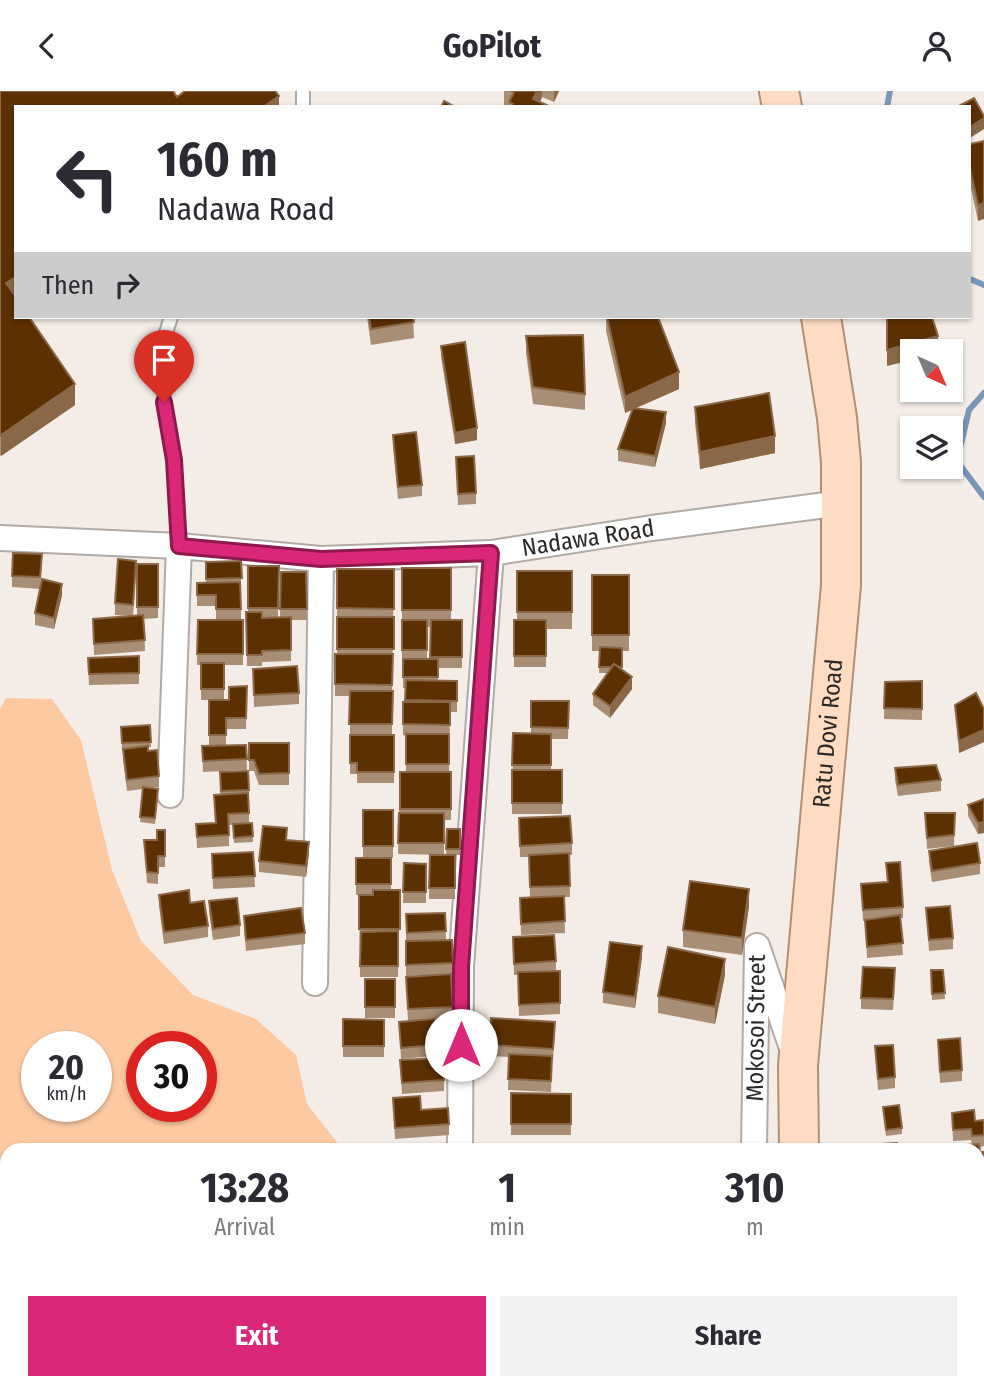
<!DOCTYPE html>
<html lang="en">
<head>
<meta charset="utf-8">
<style>
	body { margin:0; font-family:"Fira Sans Condensed",sans-serif; background:#f2f2f3; color:#2b2b33; height:100vh; display:flex; flex-direction:column; font-size:26px; white-space:nowrap }
	* { box-sizing:border-box; margin:0 }
	p { font-size:23px; color:#7c7c81 }
	.icon { flex:none; width:38px; height:38px; fill:none; stroke:currentColor; stroke-width:2; stroke-linecap:round; stroke-linejoin:round }
	.map { position:relative; flex:1; overflow:hidden }
	.panel { position:absolute; left:0px; top:1052px; width:985px; height:247px; display:flex; flex-direction:column; background:#fff; border-radius:21px 21px 0 0; box-shadow:0 2px 5px #0004 }
	.panel>* { flex:none }
	.top-card { position:absolute; left:14px; top:14px; width:957px; height:214px; border-radius:0px; box-shadow:0 2px 5px #0004; background:#fff; color:#2b2b33; overflow:hidden }
	.needle { width:46px; rotate:136deg }
	.fabs { position:absolute; left:900px; top:248px; display:grid; gap:14px }
	.fabs a { display:grid; place-items:center; width:63px; height:63px; border-radius:0px; background:#fff; box-shadow:0 2px 5px #0004; font-size:35px }
	.speed { position:absolute; left:21px; top:940px; display:flex; gap:14px; font-size:35px; font-weight:700; text-align:center }
	.speed>* { display:grid; place-content:center; width:91px; height:91px; border-radius:50%; background:#fff; box-shadow:0 2px 5px #0004; line-height:1 }
	.speed small { font-size:18px; font-weight:400 }
	.speed .limit { border:10px solid #d22; background:#fff; color:#111 }
	.pin { position:absolute; display:grid; place-items:center; width:60px; height:60px; color:#fff; margin:-72px -30px; border-radius:50% 50% 50% 0; rotate:-45deg; box-shadow:0 0 7px #0007 }
	.pin .icon { rotate:45deg }
	.me { position:absolute; width:77px; margin:-38px; rotate:0deg; stroke-linejoin:round; filter:drop-shadow(0 0 5px #0008) }
	.turn { display:flex; align-items:center; gap:24px; height:147px; padding:0 28px; font-size:32px }
	.turn .icon { width:91px; height:91px; stroke-width:2.5 }
	.turn b { display:block; font-size:49px; line-height:60px }
	.then { display:flex; align-items:center; height:66px; padding:0 28px; background:#0003; gap:14px; font-size:26px }
	.eta { display:flex; justify-content:space-evenly; align-items:center; height:119px; text-align:center }
	.eta b { font-size:42px; font-weight:700; line-height:49px }
	.primary-button { display:flex; gap:14px; margin-top:auto; padding:14px 28px }
	.primary-button a { flex:1; height:80px; border-radius:0px; background:#db2777; color:#fff; font-size:28px; font-weight:700; line-height:80px; text-align:center }
	.primary-button a+a { background:#f2f2f3; color:#2b2b33 }
	header { display:flex; justify-content:space-between; align-items:center; height:91px; padding:0 28px; background:#fff; font-size:32px; font-weight:700 }
	.map>svg:first-child { display:block }
	.green { fill:#fdc9a1; fill-rule:evenodd }
	.lines { fill:none; stroke-linecap:round; stroke-linejoin:round }
	.stream { stroke:#7997b9; stroke-width:6 }
	.lane-casing { stroke:#b1aaa5; stroke-width:16 }
	.street-casing { stroke:#b1aaa5; stroke-width:28 }
	.primary-casing { stroke:#b48e72; stroke-width:42 }
	.lane { stroke:#fff; stroke-width:12 }
	.street { stroke:#fff; stroke-width:24 }
	.primary { stroke:#fedcc3; stroke-width:38 }
	.wall { fill:#a88e74; fill-rule:evenodd }
	.shaded-wall { fill:#8a6847 }
	.building { fill:#5d3002; stroke:#8a6847; stroke-width:2 }
	.route-casing { stroke:#8e194d; stroke-width:18 }
	.route { stroke:#db2777; stroke-width:12 }
	.labels { text-anchor:middle; stroke-width:7; stroke-linejoin:round; paint-order:stroke }
	.street-label { font-size:24px; fill:#2b2826; stroke:#fffaf7 }
</style>
</head>
<body>
<header><svg class="icon" aria-label="back" viewBox="0 0 24 24"><path d="M15 5l-7 7 7 7"/></svg>GoPilot<svg class="icon" aria-label="person" viewBox="0 0 24 24"><circle cx="12" cy="8" r="4"/><path d="M4 21q1-7 8-7t8 7"/></svg></header>
<div class="map">
<svg width="984" height="1298" viewBox="0 0 984 1298">
	<rect width="100%" height="100%" fill="#f4ece7"/>
	<path class="green" d="M6,607L52,608L81,649L112,779L141,850L193,904L256,928L296,964L307,1013L343,1059H7V1292H178L172,1298H0V618ZM37,956H96V1015H37ZM142,956H201V1015H142Z"/>
	<g class="lines">
		<g class="stream">
			<path d="M887,16L890,0"/>
			<path d="M970,188L984,194"/>
			<path d="M984,302L969,319L957,370L984,406"/>
		</g>
		<defs>
			<g id="lane">
				<path d="M303,0V16"/>
				<path d="M171,226L165,245L164,311L174,369L179,455"/>
			</g>
			<g id="street">
				<path id="s1" d="M0,447L179,455L321,468L491,462L652,437L841,412"/>
				<path d="M170,704L179,455"/>
				<path d="M315,892L321,468"/>
				<path d="M460,1059L461,876L491,462"/>
				<path id="s2" d="M754,1059L757,855L793,960"/>
				<path d="M773,1292V1298"/>
			</g>
			<g id="primary">
				<path d="M779,0L782,16"/>
				<path id="s3" d="M799,1059L798,974L841,494V371L837,327L821,226"/>
				<path d="M824,1292L825,1298"/>
			</g>
		</defs>
		<use href="#lane" class="lane-casing"/>
		<use href="#street" class="street-casing"/>
		<use href="#primary" class="primary-casing"/>
		<use href="#lane" class="lane"/>
		<use href="#street" class="street"/>
		<use href="#primary" class="primary"/>
	</g>
	<g class="wall">
		<path d="M0,0L177,6L279,16H16V226L75,314L1,365L0,364Z"/>
		<path d="M504,0H559L554,11L542,6L540,11L551,16H509L504,14Z"/>
		<path d="M984,50L978,130L970,93V53Z"/>
		<path d="M367,226H413L414,247L371,254Z"/>
		<path d="M606,226L679,298L635,317L666,332L655,376L618,370V358L633,318L625,322L606,240Z"/>
		<path d="M526,245L585,303V319L533,313L526,262Z"/>
		<path d="M441,255L477,349L455,353L441,266Z"/>
		<path d="M695,316L775,362L700,378L695,332Z"/>
		<path d="M393,344L422,394V405L398,408L393,355Z"/>
		<path d="M456,366L476,402V413L458,414Z"/>
		<path d="M241,470V529H243V574H224V609H229L247,595L246,638H226V654H246L247,679L203,681L202,655H209V609H201V574H197L198,529H216V515H197V492H206V471Z"/>
		<path d="M137,473H158V527L144,528L145,560L94,564L93,528L137,525Z"/>
		<path d="M42,475L40,497L62,504L54,538L35,534V522L40,498L12,496V485Z"/>
		<path d="M248,475H279L278,526H280L281,481H306L307,529H291V570L262,571V575H247L246,521H248Z"/>
		<path d="M402,477H451V529H462V577H438V589L457,590V621H450L449,681H451V729H444V764L398,763L400,681H406V645L403,644V611H405L406,597H403V570H402ZM427,536H431L430,568H427Z"/>
		<path d="M337,478H394L392,600V644H394V692H357V683H350V605H335V563H337Z"/>
		<path d="M517,480H572V538H546V576H514V529H517Z"/>
		<path d="M136,481L133,525L115,524V512Z"/>
		<path d="M592,484H629V560H622V579L632,598L610,627L593,614V603L608,582H599L600,560H592Z"/>
		<path d="M139,565V593L89,594L88,567Z"/>
		<path d="M253,578L299,602V613L254,616Z"/>
		<path d="M922,590V629L884,628L885,591Z"/>
		<path d="M531,610H569L568,648H551V679H562V723H512L513,642H531Z"/>
		<path d="M955,614L984,618V651L959,662Z"/>
		<path d="M150,634L151,656H148V660L159,685V696L151,697L158,703L155,733L140,731L143,698L127,700L123,669V658H125H122L121,636Z"/>
		<path d="M249,652H289V694H259L254,680H249Z"/>
		<path d="M895,677L941,689V700L898,705L895,689Z"/>
		<path d="M220,681L249,699V732H252L253,751L234,752L233,734H229V755L197,757L196,733L215,732L214,704L220,703Z"/>
		<path d="M984,708L978,743L968,725V714Z"/>
		<rect x="363" y="719" width="30" height="48"/>
		<path d="M925,722H955L954,755L927,758Z"/>
		<path d="M519,727L572,752V764H569L570,806H564L565,842L521,844L520,807H530L529,766H520Z"/>
		<path d="M447,738H460V764H446Z"/>
		<path d="M165,739V776H158V793L147,792L144,749H157Z"/>
		<path d="M287,749L309,762L306,786L259,781V770Z"/>
		<path d="M929,760L980,772V783L932,791L929,771Z"/>
		<path d="M253,761L255,796L213,798L212,763Z"/>
		<path d="M430,764H455V808H429Z"/>
		<path d="M356,767H391V799H400L398,886H360L359,804H356Z"/>
		<path d="M404,772L426,773V812H403Z"/>
		<path d="M886,772L903,816V827H900L903,864L867,867L865,830H863L861,793L887,791Z"/>
		<path d="M159,804L190,812L208,835V846L164,853L159,815Z"/>
		<path d="M209,810L240,834V845L213,849L209,821Z"/>
		<path d="M749,815L742,864L683,856V839Z"/>
		<path d="M926,817L953,847V858L929,860Z"/>
		<path d="M445,822L446,849H452L453,883H451L453,927H443L445,964L401,968L399,931L435,928L408,930L406,886L446,884L406,885V823Z"/>
		<path d="M244,825L305,842V853L246,860L244,836Z"/>
		<path d="M513,846L556,870V880H560V923L519,925L518,884H514Z"/>
		<path d="M642,866L635,917L603,912V901Z"/>
		<path d="M931,879H943L945,908L932,909Z"/>
		<path d="M725,884L715,933L658,922V905Z"/>
		<rect x="365" y="888" width="30" height="39"/>
		<path d="M895,888L893,919L861,918V907Z"/>
		<path d="M343,928L384,929V966H343Z"/>
		<path d="M555,942L553,969H552L551,1001L508,999L509,966L489,965V954Z"/>
		<path d="M938,949L962,979V990L940,992Z"/>
		<path d="M875,955L895,986V997L878,999Z"/>
		<path d="M400,969L444,989V1000L402,1003Z"/>
		<path d="M511,1002L571,1003V1044H511Z"/>
		<path d="M393,1007L421,1019L449,1033V1044L395,1048Z"/>
		<path d="M883,1016L902,1037V1043L886,1045Z"/>
		<path d="M952,1022L975,1030L984,1029V1055L980,1056V1061H984V1094H978V1059L972,1054L971,1049L953,1050Z"/>
		<path d="M685,1292H715L703,1298H689Z"/>
	</g>
	<g class="shaded-wall">
		<path d="M537,0H542V6L538,16L533,8Z"/>
		<path d="M554,0H559L554,11Z"/>
		<path d="M279,5V16H263Z"/>
		<path d="M984,27V38L970,47V36Z"/>
		<path d="M984,112V128L978,130V114Z"/>
		<path d="M16,186V207L6,192Z"/>
		<path d="M938,245V261H912V269L887,275V259Z"/>
		<path d="M679,281V298L625,322V306Z"/>
		<path d="M75,293V314L1,365V344Z"/>
		<path d="M666,321V332L655,376V365Z"/>
		<path d="M477,337V349L455,353V342Z"/>
		<path d="M775,345V362L700,378V361Z"/>
		<path d="M62,493V504L54,538V527Z"/>
		<path d="M632,586V598L610,627V615Z"/>
		<path d="M984,639V651L959,662V650Z"/>
		<path d="M984,731V742L978,743V732Z"/>
		<path d="M309,751V762L306,786V775Z"/>
		<path d="M749,798V815L742,864V847Z"/>
		<path d="M642,855V866L635,917V906Z"/>
		<path d="M725,868V884L715,933V916Z"/>
		<path d="M692,1292H715L703,1298H692Z"/>
	</g>
	<g class="building">
		<path d="M0,0H173L177,6L185,0H275L279,5L263,16H16V186L6,192L16,206V226H29L75,293L1,344L0,342Z"/>
		<path d="M511,0H537L533,8L551,16H512L513,13L509,11L514,1Z"/>
		<path d="M974,7L984,25V27L970,36V16H957Z"/>
		<path d="M444,10L455,16H441Z"/>
		<path d="M984,50V112L978,114L970,77V53Z"/>
		<path d="M369,226H413L414,231L371,238Z"/>
		<path d="M607,226H658L679,281L625,306Z"/>
		<path d="M887,226H932L938,245L887,259Z"/>
		<path d="M583,244L585,303L533,296L526,245Z"/>
		<path d="M465,251L477,337L455,342L441,255Z"/>
		<path d="M769,302L775,345L700,361L695,316Z"/>
		<path d="M633,317L666,321L655,365L618,358Z"/>
		<path d="M416,341L422,394L398,396L393,344Z"/>
		<path d="M474,365L476,402L458,403L456,366Z"/>
		<path d="M13,462L42,463L40,486L12,485Z"/>
		<path d="M118,468L136,470L133,514L115,512Z"/>
		<path d="M241,470L242,487L206,488V471Z"/>
		<rect x="137" y="473" width="21" height="43"/>
		<path d="M248,475H279L278,517H248Z"/>
		<rect x="402" y="477" width="49" height="42"/>
		<path d="M337,478H394V518L337,517Z"/>
		<rect x="517" y="480" width="55" height="41"/>
		<path d="M281,481H306L307,518H280Z"/>
		<rect x="592" y="484" width="37" height="60"/>
		<path d="M42,488L62,493L54,527L35,522Z"/>
		<path d="M240,491L241,518H216V504H197V492Z"/>
		<path d="M246,521H262V527L291,526V559L262,560V564H247Z"/>
		<path d="M143,524L145,549L94,553L93,528Z"/>
		<rect x="337" y="526" width="57" height="32"/>
		<path d="M198,529H243V563H197Z"/>
		<rect x="402" y="529" width="25" height="30"/>
		<path d="M431,529H462V566H430Z"/>
		<rect x="514" y="529" width="32" height="36"/>
		<path d="M600,556L622,557V576H618L614,573L612,576H599Z"/>
		<path d="M335,563H393L392,594L335,593Z"/>
		<path d="M139,565V582L89,583L88,567Z"/>
		<rect x="403" y="568" width="35" height="18"/>
		<rect x="201" y="572" width="23" height="26"/>
		<path d="M614,573L632,586L610,615L593,603Z"/>
		<path d="M297,575L299,602L254,604L253,578Z"/>
		<path d="M406,589L457,590V610L405,609Z"/>
		<path d="M922,590V618L884,617L885,591Z"/>
		<path d="M247,595L246,627H226V644H209V609H229V596Z"/>
		<path d="M350,600H393L392,633H349Z"/>
		<path d="M976,602L984,618V639L959,650L955,614Z"/>
		<path d="M531,610H569L568,637L531,636Z"/>
		<path d="M403,611H450V634L403,633Z"/>
		<path d="M150,634L151,651L122,652L121,636Z"/>
		<path d="M513,642L551,643V674H512Z"/>
		<rect x="406" y="643" width="43" height="30"/>
		<path d="M350,644H394V681H357V672H350Z"/>
		<path d="M249,652H289V682L259,683L254,669H249Z"/>
		<path d="M246,654L247,668L203,670L202,655Z"/>
		<path d="M148,655V660L157,659L159,685L127,689L123,658Z"/>
		<path d="M936,674L941,689L898,694L895,677Z"/>
		<rect x="512" y="679" width="50" height="33"/>
		<path d="M248,680L249,699L221,700L220,681Z"/>
		<rect x="400" y="681" width="51" height="37"/>
		<path d="M143,696L158,698L155,727L140,726Z"/>
		<path d="M248,702L249,722L228,723L229,744L197,746L196,733L216,732L214,704Z"/>
		<path d="M984,708V731L978,732L968,714Z"/>
		<rect x="363" y="719" width="30" height="36"/>
		<path d="M399,722H444V752H398Z"/>
		<path d="M925,722H955L954,744L927,747Z"/>
		<path d="M570,725L572,752L520,755L519,727Z"/>
		<path d="M252,732L253,745L234,747L233,733Z"/>
		<path d="M263,735L287,737L286,749L309,751L306,775L259,770Z"/>
		<path d="M447,738H460V758H446Z"/>
		<path d="M157,739H165V765H158V782L147,781L144,749H157Z"/>
		<path d="M977,752L980,772L932,780L929,760Z"/>
		<path d="M253,761L255,785L213,787L212,763Z"/>
		<path d="M569,762L570,795L530,796L529,764Z"/>
		<path d="M430,764H455V797H429Z"/>
		<rect x="356" y="767" width="35" height="26"/>
		<path d="M900,771L903,816L863,819L861,793L888,791L886,772Z"/>
		<path d="M404,772L426,773V801H403Z"/>
		<path d="M690,790L749,798L742,847L683,839Z"/>
		<path d="M189,799L190,812L204,810L208,835L164,841L159,804Z"/>
		<path d="M373,799H400V838H359V804H373Z"/>
		<path d="M564,805L565,830L521,833L520,807Z"/>
		<path d="M237,807L240,834L213,838L209,810Z"/>
		<path d="M950,815L953,847L929,849L926,817Z"/>
		<path d="M301,817L305,842L246,849L244,825Z"/>
		<path d="M445,822L446,840L407,842L406,823Z"/>
		<path d="M900,824L903,852L867,856L865,829Z"/>
		<path d="M398,840V875H360L361,841Z"/>
		<path d="M554,844L556,870L514,873L513,846Z"/>
		<path d="M452,849L453,872L406,874V850Z"/>
		<path d="M610,851L642,855L635,906L603,901Z"/>
		<path d="M668,856L725,868L715,916L658,905Z"/>
		<path d="M863,876L895,877L893,908L861,907Z"/>
		<path d="M931,879H943L945,902L932,903Z"/>
		<path d="M560,880V912L519,914L518,881Z"/>
		<path d="M451,883L453,916L408,918L406,886Z"/>
		<rect x="365" y="888" width="30" height="28"/>
		<path d="M443,927L445,953L401,957L399,931Z"/>
		<path d="M491,927L555,931L553,958L489,954Z"/>
		<path d="M343,928L384,929V955H343Z"/>
		<path d="M960,947L962,979L940,981L938,949Z"/>
		<path d="M893,954L895,986L878,988L875,955Z"/>
		<path d="M509,963L552,965L551,990L508,988Z"/>
		<path d="M443,967L444,989L402,992L400,969Z"/>
		<path d="M511,1002L571,1003V1033H511Z"/>
		<path d="M420,1005L421,1019L448,1017L449,1033L395,1037L393,1007Z"/>
		<path d="M899,1014L902,1037L886,1039L883,1016Z"/>
		<path d="M974,1019L975,1030L984,1029V1044L972,1045L971,1038L953,1039L952,1022Z"/>
		<path d="M897,1052V1059H881V1053Z"/>
		<path d="M979,1053L980,1061H984V1083H978V1059H952V1055Z"/>
		<path d="M621,1292H632L637,1298H613Z"/>
	</g>
	<g class="lines">
		<defs>
			<path id="route" d="M164,311L174,369L179,455L321,468L491,462L461,876V954"/>
		</defs>
		<use href="#route" class="route-casing"/>
		<use href="#route" class="route"/>
	</g>
	<g class="labels">
		<g class="street-label">
			<text dy="8" stroke="none"><textPath href="#s1" startOffset="590">Nadawa Road</textPath></text>
			<text dy="8" stroke="none"><textPath href="#s3" startOffset="418">Ratu Dovi Road</textPath></text>
			<text dy="8" stroke="none"><textPath href="#s2" startOffset="122">Mokosoi Street</textPath></text>
		</g>
	</g>
</svg>
<div class="fabs">
<a><svg class="needle" viewBox="-14 -14 28 28"><path d="M0-13l5 13h-10z" fill="#e53935"/><path d="M0 13l5-13h-10z" fill="#7c7c81"/></svg></a>
<a><svg class="icon" aria-label="layers" viewBox="0 0 24 24"><path d="M12 4l9 5-9 5-9-5zM3 14l9 5 9-5"/></svg></a>
</div>
<div class="speed"><div>20<small>km/h</small></div><div class="limit">30</div></div>
<div class="pin" style="left:164px;top:311px;background:#d93025"><svg class="icon" aria-label="arrive" viewBox="0 0 24 24"><path d="M6 21V4h12l-3 4 3 4H6"/></svg></div>
<svg class="me" style="left:461px;top:954px" viewBox="-20 -20 40 40"><circle r="19" fill="#fff"/><path d="M0-13L10 11 0 6-10 11z" fill="#db2777"/></svg>
<div class="top-card">
<div class="turn"><svg class="icon" aria-label="left" viewBox="0 0 24 24"><path d="M17 20v-9H6M10 6l-5 5 5 5"/></svg><div><b>160 m</b>Nadawa Road</div></div>
<div class="then">Then<svg class="icon" aria-label="right" viewBox="0 0 24 24"><path d="M7 20v-9h11M14 6l5 5-5 5"/></svg></div>
</div>
<section class="panel">
<div class="eta">
<div><b>13:28</b><p>Arrival</p></div>
<div><b>1</b><p>min</p></div>
<div><b>310</b><p>m</p></div>
</div>
<div class="primary-button"><a>Exit</a><a>Share</a></div>
</section>
</div>
</body>
</html>
